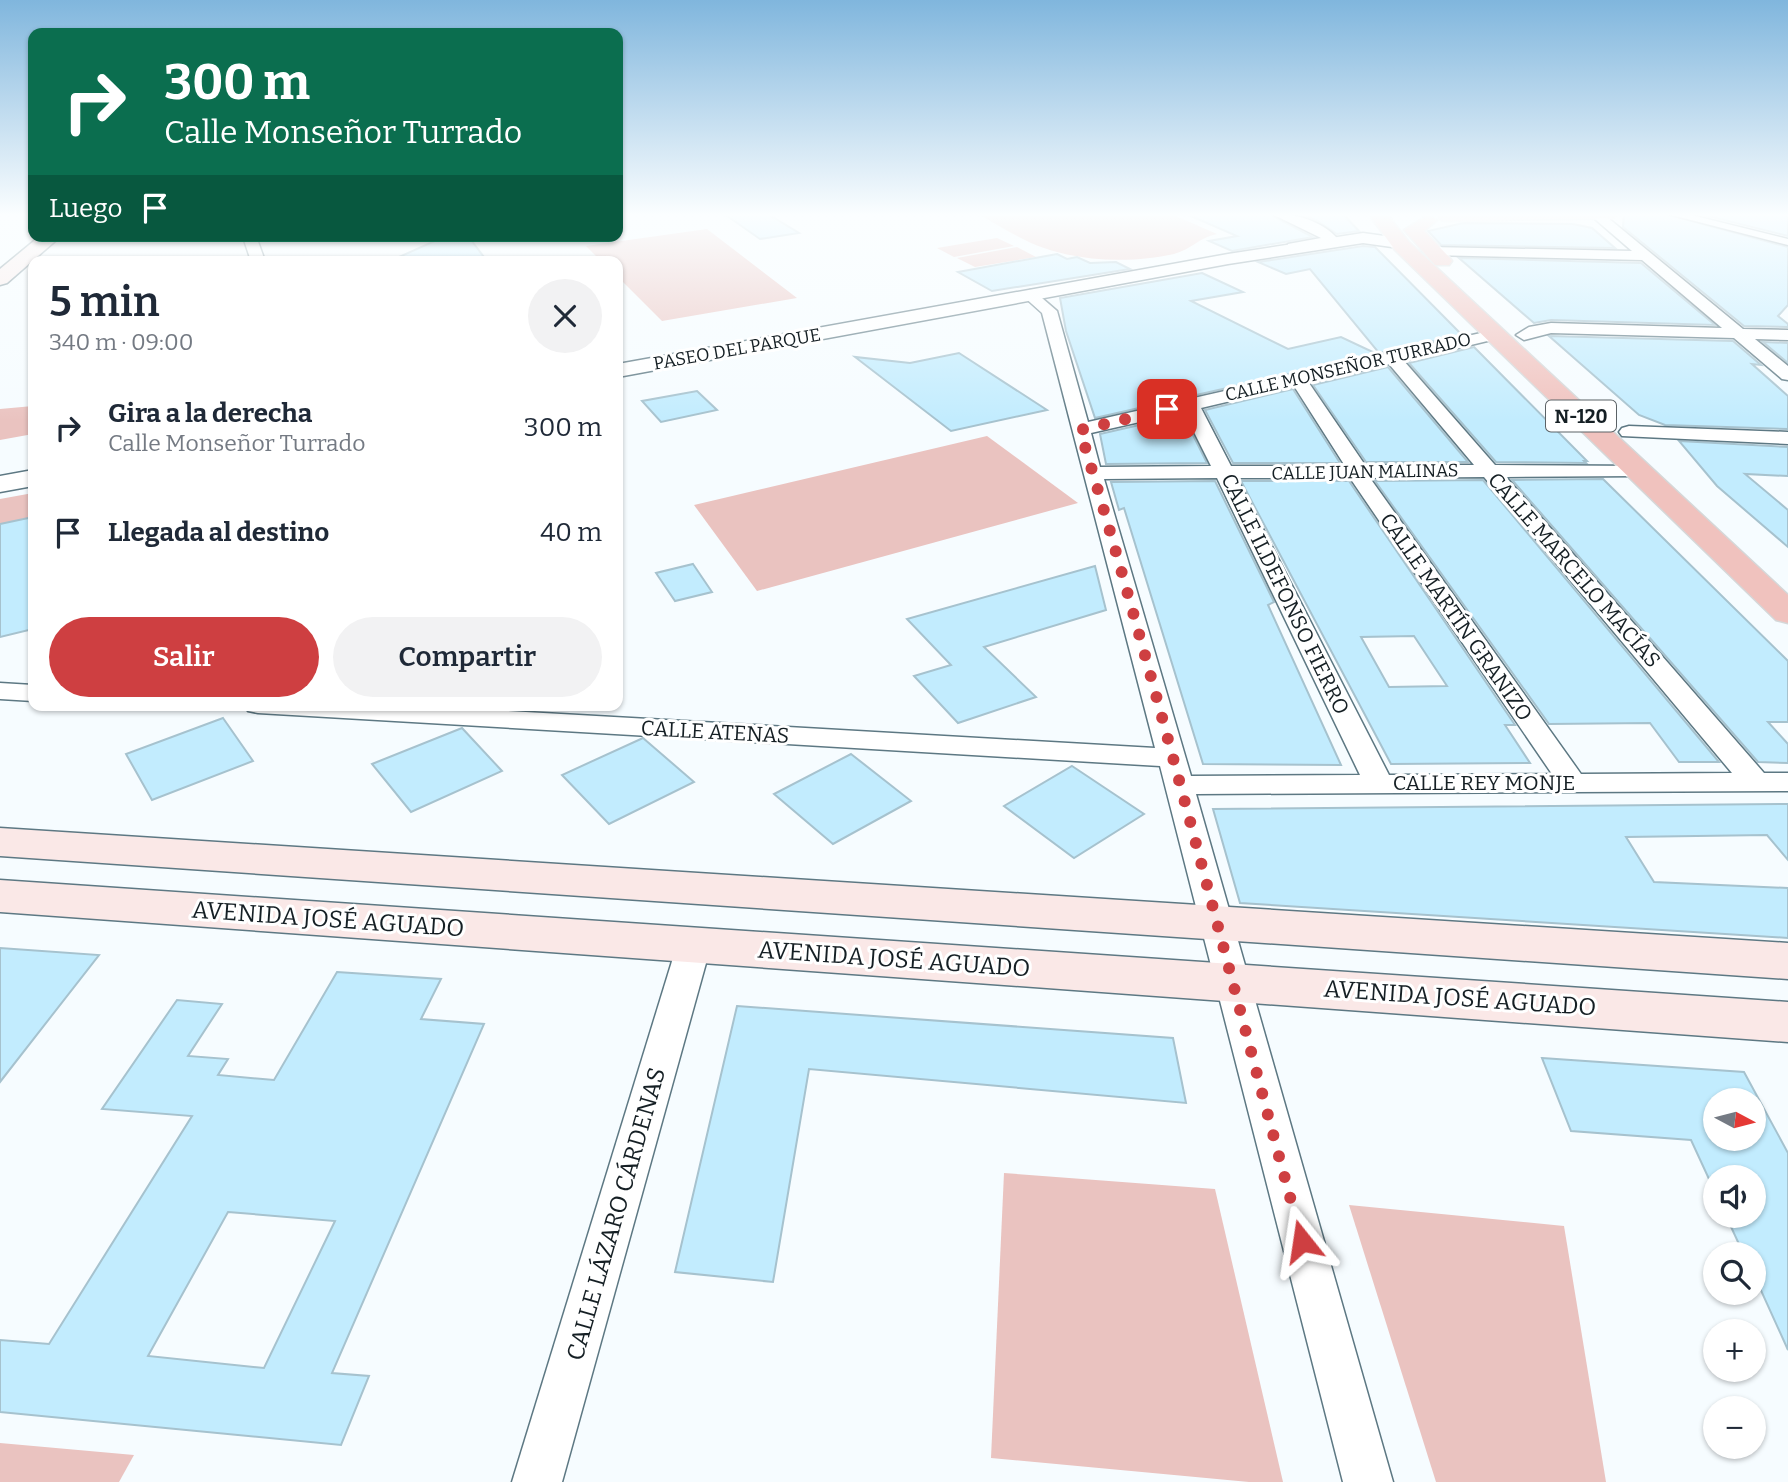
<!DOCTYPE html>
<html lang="es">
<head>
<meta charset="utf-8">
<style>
	body { margin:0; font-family:Bitter,serif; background:#f2f2f3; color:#1f2937; height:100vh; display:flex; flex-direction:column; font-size:26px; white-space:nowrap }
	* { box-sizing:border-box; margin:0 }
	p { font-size:23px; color:#747a83 }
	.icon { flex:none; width:38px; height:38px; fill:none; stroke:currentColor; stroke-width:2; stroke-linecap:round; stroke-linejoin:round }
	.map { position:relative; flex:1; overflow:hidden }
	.details { position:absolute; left:28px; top:256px; width:595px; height:455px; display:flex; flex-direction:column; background:#fff; border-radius:14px; box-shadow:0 2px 5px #0004 }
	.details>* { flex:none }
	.banner { position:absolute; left:28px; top:28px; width:595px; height:214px; border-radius:14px; box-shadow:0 2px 5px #0004; background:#0b6e4f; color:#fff; overflow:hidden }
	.needle { width:46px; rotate:97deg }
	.fabs { position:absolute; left:1703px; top:1088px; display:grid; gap:14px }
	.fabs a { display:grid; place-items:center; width:63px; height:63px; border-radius:50%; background:#fff; box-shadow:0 2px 5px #0004; font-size:35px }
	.pin { position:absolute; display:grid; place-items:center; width:60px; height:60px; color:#fff; margin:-30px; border-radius:14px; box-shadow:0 4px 10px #0006 }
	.me { position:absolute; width:77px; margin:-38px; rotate:345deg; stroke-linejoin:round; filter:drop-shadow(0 0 5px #0008) }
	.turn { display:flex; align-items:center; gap:24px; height:147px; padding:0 21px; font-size:32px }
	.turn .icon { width:91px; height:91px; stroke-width:2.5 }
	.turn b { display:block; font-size:49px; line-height:60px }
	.then { display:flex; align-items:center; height:66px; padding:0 21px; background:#0003; gap:14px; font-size:26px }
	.round { display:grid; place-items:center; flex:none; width:74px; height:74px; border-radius:37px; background:#f2f2f3 }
	.headline { display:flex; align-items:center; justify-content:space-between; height:119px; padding:0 21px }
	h1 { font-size:42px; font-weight:600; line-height:52px }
	.action { display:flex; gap:14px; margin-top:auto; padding:14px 21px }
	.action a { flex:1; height:80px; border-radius:42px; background:#ce3f41; color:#fff; font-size:28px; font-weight:600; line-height:80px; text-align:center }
	.action a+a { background:#f2f2f3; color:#1f2937 }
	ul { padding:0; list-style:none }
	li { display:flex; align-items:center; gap:21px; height:105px; padding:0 21px }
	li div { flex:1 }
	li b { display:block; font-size:26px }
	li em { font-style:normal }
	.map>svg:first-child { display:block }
	.green { fill:#eac3c0 }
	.building { fill:#c2ecfe; stroke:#a6c2ce; stroke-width:2; fill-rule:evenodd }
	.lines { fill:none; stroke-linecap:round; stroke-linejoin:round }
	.pedestrian-casing { stroke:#5d7883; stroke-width:3 }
	.minor-casing { stroke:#5d7883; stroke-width:3 }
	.tertiary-casing { stroke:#5d7883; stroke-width:3 }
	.secondary-casing { stroke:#5d7883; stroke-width:3 }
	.primary-casing { stroke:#d5d7d8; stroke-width:3 }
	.trunk-casing { stroke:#d5d7d8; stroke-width:3 }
	.pedestrian { fill:#fff; fill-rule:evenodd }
	.minor { fill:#fff; fill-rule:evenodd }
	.tertiary { fill:#fff; fill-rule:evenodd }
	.secondary { fill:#fae8e7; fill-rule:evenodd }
	.primary { fill:#f4d1ce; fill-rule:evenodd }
	.trunk { fill:#f0c2be; fill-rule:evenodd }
	.route { stroke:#ce3f41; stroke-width:12; stroke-dasharray:0 21.6 }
	.labels { text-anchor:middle; stroke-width:6; stroke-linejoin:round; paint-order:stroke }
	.far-street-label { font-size:18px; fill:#151f24; stroke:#fff }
	.shield { fill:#fff; stroke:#5b6266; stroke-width:2 }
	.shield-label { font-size:19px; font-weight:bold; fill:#151f24 }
	.street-label { font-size:21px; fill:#151f24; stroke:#fff }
	.near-street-label { font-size:24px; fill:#151f24; stroke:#fff }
</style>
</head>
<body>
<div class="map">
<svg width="1788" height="1482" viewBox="0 0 1788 1482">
	<rect width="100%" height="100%" fill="#f6fcff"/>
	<g class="green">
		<path d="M976,213H1169L1217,234C1200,237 1192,249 1174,254C1134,263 1084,262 1044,248C1021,240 998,225 976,213Z"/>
		<path d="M707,229L797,298L662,321L618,277V261H601L586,246Z"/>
		<path d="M997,238L1014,246L954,257L937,248Z"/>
		<path d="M1017,247L1036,257L975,267L957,258Z"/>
		<path d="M33,406V434L0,440V409Z"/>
		<path d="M987,436L1078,503L757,591L694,505Z"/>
		<path d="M33,493V629L0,636V499Z"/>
		<path d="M1004,1173L1215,1189L1283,1482H1249L991,1458Z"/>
		<path d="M1349,1205L1564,1226L1606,1482H1436Z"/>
		<path d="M0,1443L134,1455L119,1482H0Z"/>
	</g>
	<g class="building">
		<path d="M723,213H766L799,233L760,239Z"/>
		<path d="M1184,213H1267L1313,237L1232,251L1209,241L1237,236Z"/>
		<path d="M1296,213H1342L1359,231L1337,234L1316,220Z"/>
		<path d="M1624,213H1662L1788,247V305L1778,316L1788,324V327L1744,326L1623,227Z"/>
		<path d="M1696,213H1788V236Z"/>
		<path d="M1463,223L1573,224L1592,228L1615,248L1441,245L1428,231Z"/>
		<path d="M434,236H468L487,261H390L435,241Z"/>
		<path d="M1363,246L1375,247L1462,335L1379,353L1310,269L1286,274L1258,262Z"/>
		<path d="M1057,254L1067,259L1077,257L1090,263L1116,262L1130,269L992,291L958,272Z"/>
		<path d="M1459,258L1641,263L1715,325L1551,320L1534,323Z"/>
		<path d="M1202,273L1243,292L1191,301L1288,349L1341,337L1377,354L1095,418L1066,331L1060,298Z"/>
		<path d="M1549,336L1733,341L1761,365L1752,364L1788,396V429L1665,425L1639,415Z"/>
		<path d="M1763,342L1788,343V363Z"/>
		<path d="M1474,347L1587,461H1584L1586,463L1496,462L1409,363Z"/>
		<path d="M959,353L1047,410L951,431L855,357L910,363Z"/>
		<path d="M1388,367L1468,462H1366L1313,385Z"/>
		<path d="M1293,389L1340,463H1233L1205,410Z"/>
		<path d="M697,391L717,410L661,422L642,401Z"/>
		<path d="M1183,415L1207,463L1106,464L1100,434Z"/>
		<path d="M1679,441L1788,447V476L1745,474L1788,510V547L1717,486Z"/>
		<path d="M1603,479L1788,661V722H1768L1788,744V763L1758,762L1512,480Z"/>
		<path d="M1483,480L1719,762H1679L1650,723L1549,724L1375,481Z"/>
		<path d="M1215,481L1274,602L1268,605L1341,765L1203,764L1124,508L1119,510L1111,482Z"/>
		<path d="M1241,481H1349L1515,725H1505L1530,763L1391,764ZM1414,636L1447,686L1389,687L1361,637Z"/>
		<path d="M33,517V629L0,637V524Z"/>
		<path d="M693,564L712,592L675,601L656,573Z"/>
		<path d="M1095,566L1106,610L984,647L1036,697L958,723L914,676L951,665L907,619Z"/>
		<path d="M223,718L253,761L152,800L126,754Z"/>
		<path d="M462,728L502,771L411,812L372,764Z"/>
		<path d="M643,738L694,782L609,824L562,775Z"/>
		<path d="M851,754L911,801L833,844L774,794Z"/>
		<path d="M1072,766L1144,814L1074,858L1004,806Z"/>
		<path d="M1788,804V860L1767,835L1626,837L1654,882L1788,888V938L1240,903L1213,809Z"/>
		<path d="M0,948L99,955L0,1082Z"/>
		<path d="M337,972L441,979L421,1019L484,1024L332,1373L369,1376L341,1445L0,1412V1340L49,1344L192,1116L102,1109L177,1000L222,1004L188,1056L228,1059L218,1075L274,1080ZM228,1212L335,1221L264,1368L148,1356Z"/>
		<path d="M737,1006L1173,1038L1186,1103L809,1069L773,1282L675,1272Z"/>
		<path d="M1542,1058L1744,1072L1788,1153V1350L1754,1275V1255H1744L1726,1216H1754V1178H1715V1192L1691,1140L1571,1131ZM1715,1101H1754V1139H1715Z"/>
	</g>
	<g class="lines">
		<defs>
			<path id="pedestrian" d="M1664,213H1683L1788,239V245Z"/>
			<g id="minor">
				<path d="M1270,213C1292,213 1321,220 1337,238L1324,246L1288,250V244L1321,238Z"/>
				<path d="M1588,213H1602L1743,329L1788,330V340L1755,339L1788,366V380L1782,379L1734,338L1551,333L1524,340L1516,335L1529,327L1551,323L1722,328L1642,260L1430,255L1423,251L1430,247L1632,251Z"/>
				<path d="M243,237L256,236L265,261H251Z"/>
				<path d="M1030,290L1035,292L1057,311L1088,422L1494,330L1500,332L1502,335L1500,338L1404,361L1495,465L1644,466L1647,470L1644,474L1637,476L1506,477L1764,773H1788V791L1196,794L1393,1482H1343L1160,766L258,713L248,711L245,705H404L1155,748L1042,313L1022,295ZM1389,364L1474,465H1365L1309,383ZM1294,386L1345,466H1231L1201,408ZM1184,412L1211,466L1100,467L1091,433ZM1484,477L1732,773L1581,774L1370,478ZM1217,478L1360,775L1191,776L1104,479ZM1237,478H1350L1552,774L1389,775Z"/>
				<path d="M1629,426L1788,432V444L1622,436L1619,432L1622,428Z"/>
				<path d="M0,683L33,685V701L0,699Z"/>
				<path d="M694,932L706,936L711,945L562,1482H512L677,945L682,936Z"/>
			</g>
			<g id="tertiary">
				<path d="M1363,233L1399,238L1408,243L1399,248L1363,243L1228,264L618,377V364L1228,254Z"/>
				<path d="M33,470V486L0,492V476Z"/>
			</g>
			<g id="secondary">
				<path d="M40,236H61L7,283L0,285V269Z"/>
				<path d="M0,828L1788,943V979L0,856Z"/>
				<path d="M0,880L1788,1002V1042L0,912Z"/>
			</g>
			<path id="primary" d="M1440,213H1621L1612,218L1447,221L1441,220L1438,216Z"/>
			<g id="trunk">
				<path d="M1368,213H1386L1409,242L1788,595V623L1776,620L1395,250Z"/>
				<path d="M1428,215L1437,220L1424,231L1449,257L1452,261L1449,265H1435L1404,230Z"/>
			</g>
		</defs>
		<use href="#pedestrian" class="pedestrian-casing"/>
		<use href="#minor" class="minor-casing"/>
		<use href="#tertiary" class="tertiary-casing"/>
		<use href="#secondary" class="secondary-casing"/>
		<use href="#primary" class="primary-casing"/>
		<use href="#trunk" class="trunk-casing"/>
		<use href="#pedestrian" class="pedestrian"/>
		<use href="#minor" class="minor"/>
		<use href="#tertiary" class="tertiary"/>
		<use href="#secondary" class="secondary"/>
		<use href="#primary" class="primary"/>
		<use href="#trunk" class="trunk"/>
	</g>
	<linearGradient id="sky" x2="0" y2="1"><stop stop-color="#80b6dd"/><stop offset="0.51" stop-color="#fbfeff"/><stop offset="1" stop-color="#fbfeff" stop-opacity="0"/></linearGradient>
	<rect width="1788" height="421" fill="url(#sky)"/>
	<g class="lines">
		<path class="route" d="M1167,409L1080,430C1161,698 1228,971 1302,1241"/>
	</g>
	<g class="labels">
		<g class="far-street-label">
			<text transform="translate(737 349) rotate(-10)" y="6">PASEO DEL PARQUE</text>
			<text transform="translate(1348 367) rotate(-13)" y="6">CALLE MONSEÑOR TURRADO</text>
			<text transform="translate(1365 472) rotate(-1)" y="6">CALLE JUAN MALINAS</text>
		</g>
		<rect class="shield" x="1546" y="400.5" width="70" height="31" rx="5"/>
		<g class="shield-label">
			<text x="1581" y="423">N-120</text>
		</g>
		<g class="street-label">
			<text transform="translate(1574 570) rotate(49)" y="7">CALLE MARCELO MACÍAS</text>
			<text transform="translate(1285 594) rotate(64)" y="7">CALLE ILDEFONSO FIERRO</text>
			<text transform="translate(1456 617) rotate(55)" y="7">CALLE MARTÍN GRANIZO</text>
			<text transform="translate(715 732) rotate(3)" y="7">CALLE ATENAS</text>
			<text x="1484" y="790">CALLE REY MONJE</text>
		</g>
		<g class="near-street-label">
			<text transform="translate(328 919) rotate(4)" y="8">AVENIDA JOSÉ AGUADO</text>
			<text transform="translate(894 959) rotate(4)" y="8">AVENIDA JOSÉ AGUADO</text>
			<text transform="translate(1460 998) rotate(4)" y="8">AVENIDA JOSÉ AGUADO</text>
			<text transform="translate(616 1214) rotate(-74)" y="8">CALLE LÁZARO CÁRDENAS</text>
		</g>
	</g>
</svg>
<div class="fabs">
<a><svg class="needle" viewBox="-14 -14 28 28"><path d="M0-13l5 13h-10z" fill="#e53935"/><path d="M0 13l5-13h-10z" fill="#747a83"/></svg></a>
<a><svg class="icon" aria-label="sound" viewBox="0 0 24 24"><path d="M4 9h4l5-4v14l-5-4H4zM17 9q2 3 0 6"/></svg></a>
<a><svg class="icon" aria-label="search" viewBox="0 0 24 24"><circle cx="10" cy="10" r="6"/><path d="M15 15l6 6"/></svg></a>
<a>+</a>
<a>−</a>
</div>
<div class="pin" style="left:1167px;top:409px;background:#d93025"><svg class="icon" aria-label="arrive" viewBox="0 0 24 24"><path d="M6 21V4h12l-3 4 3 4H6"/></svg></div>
<svg class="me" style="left:1302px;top:1241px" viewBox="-20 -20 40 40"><path d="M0-17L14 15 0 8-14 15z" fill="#ce3f41" stroke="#fff" stroke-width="4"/></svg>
<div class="banner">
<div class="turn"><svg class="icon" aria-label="right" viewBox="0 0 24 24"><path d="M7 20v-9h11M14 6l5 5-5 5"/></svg><div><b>300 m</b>Calle Monseñor Turrado</div></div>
<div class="then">Luego<svg class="icon" aria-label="arrive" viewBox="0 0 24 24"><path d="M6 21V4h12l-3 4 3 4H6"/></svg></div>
</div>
<section class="details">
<div class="headline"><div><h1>5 min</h1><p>340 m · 09:00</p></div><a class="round"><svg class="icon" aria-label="close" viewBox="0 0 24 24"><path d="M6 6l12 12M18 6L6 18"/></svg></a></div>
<ul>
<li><svg class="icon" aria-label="right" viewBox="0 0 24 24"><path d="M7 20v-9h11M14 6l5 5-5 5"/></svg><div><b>Gira a la derecha</b><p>Calle Monseñor Turrado</p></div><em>300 m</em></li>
<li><svg class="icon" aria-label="arrive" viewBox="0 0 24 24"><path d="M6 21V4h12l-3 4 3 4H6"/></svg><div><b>Llegada al destino</b></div><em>40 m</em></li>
</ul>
<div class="action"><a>Salir</a><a>Compartir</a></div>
</section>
</div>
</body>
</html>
